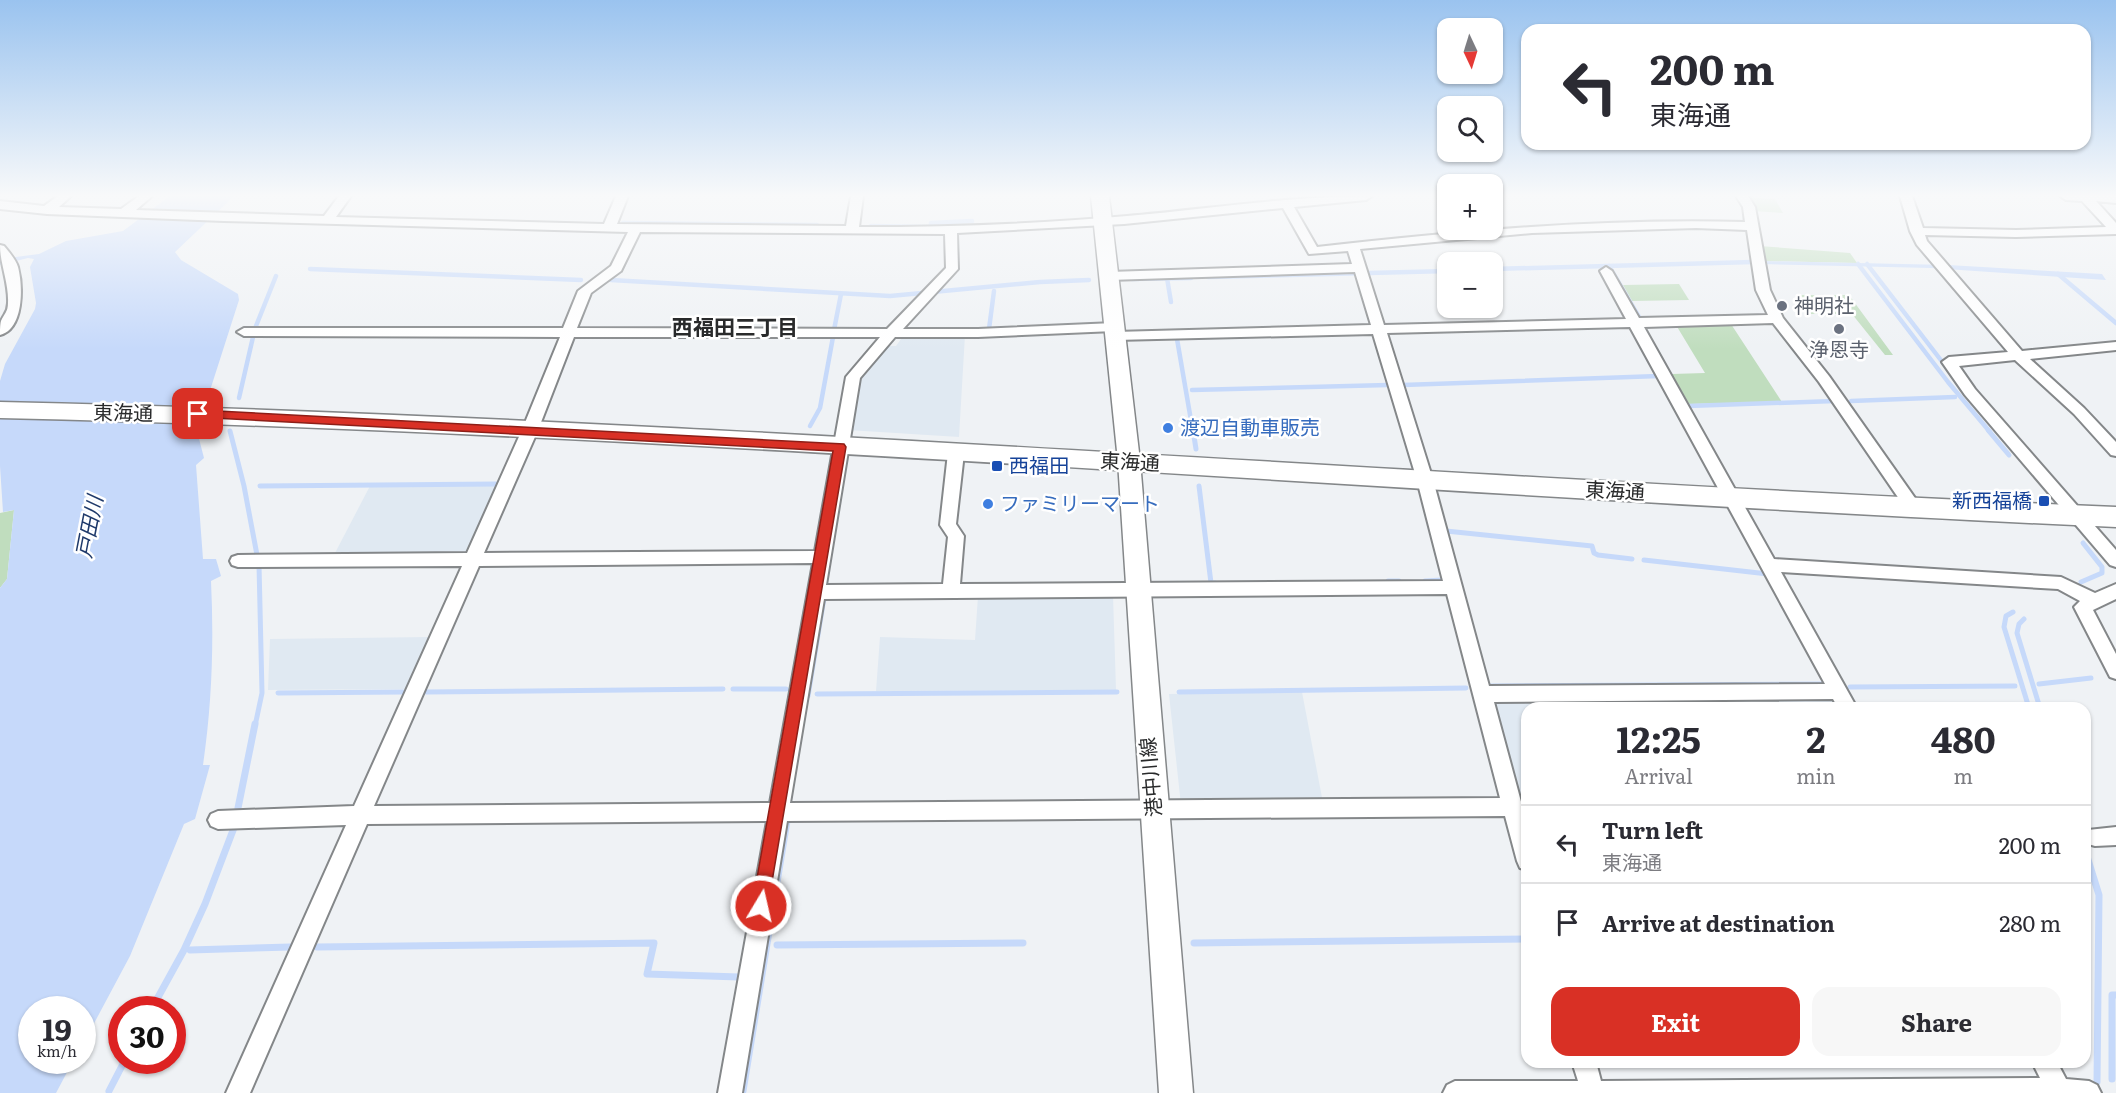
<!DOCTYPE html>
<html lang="en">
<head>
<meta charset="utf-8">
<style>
	body { margin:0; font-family:Literata,"Noto Sans JP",serif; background:#f7f7f7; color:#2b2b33; height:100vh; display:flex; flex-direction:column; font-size:22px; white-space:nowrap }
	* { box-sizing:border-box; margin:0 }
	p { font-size:20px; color:#7c7c81 }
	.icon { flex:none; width:33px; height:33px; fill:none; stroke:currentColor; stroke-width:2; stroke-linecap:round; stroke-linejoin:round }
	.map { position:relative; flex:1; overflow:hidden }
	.side { position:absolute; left:1521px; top:702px; width:570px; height:366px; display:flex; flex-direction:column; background:#fff; border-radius:18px; box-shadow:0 2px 4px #0004 }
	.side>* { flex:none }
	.guide { position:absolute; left:1521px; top:24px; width:570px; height:126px; border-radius:18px; box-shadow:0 2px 4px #0004; background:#fff; color:#2b2b33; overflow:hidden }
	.needle { width:39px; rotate:176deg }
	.tools { position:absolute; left:1437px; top:18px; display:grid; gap:12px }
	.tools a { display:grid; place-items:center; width:66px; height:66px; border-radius:12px; background:#fff; box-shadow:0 2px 4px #0004; font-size:30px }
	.speed { position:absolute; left:18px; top:996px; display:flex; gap:12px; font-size:30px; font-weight:700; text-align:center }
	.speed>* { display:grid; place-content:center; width:78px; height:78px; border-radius:50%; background:#fff; box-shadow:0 2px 4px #0004; line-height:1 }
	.speed small { font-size:15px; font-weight:400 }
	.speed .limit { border:9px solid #d22; background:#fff; color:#111 }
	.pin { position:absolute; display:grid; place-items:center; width:51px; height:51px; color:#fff; margin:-26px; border-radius:12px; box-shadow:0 3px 9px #0006 }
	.me { position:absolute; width:66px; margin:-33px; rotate:9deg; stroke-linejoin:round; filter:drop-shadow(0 0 4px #0008) }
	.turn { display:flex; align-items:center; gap:21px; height:126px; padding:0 30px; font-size:27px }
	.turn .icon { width:78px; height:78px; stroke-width:2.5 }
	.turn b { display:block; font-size:42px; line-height:51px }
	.eta { display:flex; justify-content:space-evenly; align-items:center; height:102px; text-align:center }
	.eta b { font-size:36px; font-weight:700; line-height:42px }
	.cta { display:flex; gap:12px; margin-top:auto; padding:12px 30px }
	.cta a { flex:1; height:69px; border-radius:18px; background:#d93025; color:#fff; font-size:24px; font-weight:700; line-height:69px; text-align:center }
	.cta a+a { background:#f7f7f7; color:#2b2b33 }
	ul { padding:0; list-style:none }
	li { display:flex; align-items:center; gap:18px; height:78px; padding:0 30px; border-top:2px solid #e1e1e2 }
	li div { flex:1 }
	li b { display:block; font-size:22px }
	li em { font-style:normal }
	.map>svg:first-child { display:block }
	.built { fill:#e0e9f2 }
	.green { fill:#c0ddbe }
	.water { fill:#c6d9fa }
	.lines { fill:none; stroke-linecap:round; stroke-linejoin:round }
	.stream-far2 { stroke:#c6d9fa; stroke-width:4.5 }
	.stream-far1 { stroke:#c6d9fa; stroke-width:5 }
	.stream { stroke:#c6d9fa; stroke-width:7 }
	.street-casing { stroke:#848789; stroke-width:4 }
	.secondary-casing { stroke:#848789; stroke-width:3 }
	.primary-casing { stroke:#848789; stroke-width:3 }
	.street { fill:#fff; fill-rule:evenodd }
	.secondary { fill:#fff; fill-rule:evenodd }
	.primary { fill:#fff; fill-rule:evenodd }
	.route { fill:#d93025; stroke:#8d1f18; stroke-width:1.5 }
	.worship-dot { fill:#6b7280; stroke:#fff; stroke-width:2 }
	.shop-dot { fill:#3f7fe0; stroke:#fff; stroke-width:2 }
	.transit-dot { fill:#1a4fb4; stroke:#fff; stroke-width:2 }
	.labels { text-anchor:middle; stroke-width:5; stroke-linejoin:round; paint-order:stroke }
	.worship-label { font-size:20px; fill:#5b616d; stroke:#fff; text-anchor:start }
	.street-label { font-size:20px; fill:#292a2b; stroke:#fff }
	.shop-label { font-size:20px; fill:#366cbe; stroke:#fff; text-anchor:start }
	.transit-label { font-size:20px; fill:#164399; stroke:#fff; text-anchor:start }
	.neighbourhood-label { font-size:21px; font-weight:bold; fill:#292a2b; stroke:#fff }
	.water-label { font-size:21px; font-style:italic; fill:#1f3a6b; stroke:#fff }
</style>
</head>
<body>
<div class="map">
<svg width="2116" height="1093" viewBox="0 0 2116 1093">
	<rect width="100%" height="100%" fill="#eff2f5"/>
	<g class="built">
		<path d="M904,335H965L959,437L848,430L859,376L885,346H896Z"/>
		<path d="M370,486H497L467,552L334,555Z"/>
		<path d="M1113,595L1116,690L876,691L880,637L975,640L978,596Z"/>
		<path d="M429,637L405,689L268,690L270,639Z"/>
		<path d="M1302,692L1323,803L1181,805L1169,694Z"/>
		<path d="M1835,697L1841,708H1527V824L1493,708L1497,699Z"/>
	</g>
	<g class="green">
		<path d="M1746,197L1775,199L1783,213L1753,211Z"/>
		<path d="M1759,246L1850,253L1857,263L1762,261Z"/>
		<path d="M1679,284L1689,300L1632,301L1623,285Z"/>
		<path d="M1799,295H1849L1893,355H1885L1852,314H1811Z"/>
		<path d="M1731,324L1782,402L1689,404L1672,374L1705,373L1676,325Z"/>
		<path d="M14,510L7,579L0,588V513Z"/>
	</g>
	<g class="water">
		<path d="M170,196H234L175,252L181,260L238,294L239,300L197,431L204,458L196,465L203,559H216L221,576L211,581C214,643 212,703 203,765H210L195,819L184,824L130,956L83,1044L82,1010H32V1060L73,1061L56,1093H0V588L7,579L14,510L3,512L0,466V381L5,364L35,309L36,303L30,267L34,259L28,258L0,265V259L39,254L66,241L123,231Z"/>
		<path d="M1762,261L1948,265L2102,274L2106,280L1931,268L1762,264Z"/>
	</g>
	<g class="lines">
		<g class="stream-far2">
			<path d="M623,223L817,225"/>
			<path d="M871,226L931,227V223L972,221"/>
			<path d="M1858,264L1948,382L1990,432"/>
			<path d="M1867,264L1950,372"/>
			<path d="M1609,266L1639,317"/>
			<path d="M310,269L581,280"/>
			<path d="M1492,269L1753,262"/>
			<path d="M2058,274L2116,323"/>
			<path d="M1208,277L1448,271"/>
			<path d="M1167,278L1171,302"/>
			<path d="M1132,279L1191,278"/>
			<path d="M611,280L890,296L1040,282L1089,280"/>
			<path d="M256,326L276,276"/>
			<path d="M989,329L994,291"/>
			<path d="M834,330L841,294"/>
			<path d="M1177,339L1193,432"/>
			<path d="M1403,385L1659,376"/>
			<path d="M1192,390L1388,385"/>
			<path d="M239,398L253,337"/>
			<path d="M1851,401L1955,397"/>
			<path d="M1688,406L1835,401"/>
			<path d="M810,426L820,408L833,337"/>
		</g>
		<g class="stream-far1">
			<path d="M1193,430L1196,449"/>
			<path d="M1988,430L2009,455"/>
			<path d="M230,431L244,486L257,555"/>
			<path d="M260,486L496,484"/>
			<path d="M1199,486L1211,583H1215"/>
			<path d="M1446,531L1592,546L1594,553L1598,555L1632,559"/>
			<path d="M1644,560L1768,574"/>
			<path d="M1388,581H1399"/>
			<path d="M1425,581L1442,580"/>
			<path d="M2081,582L2102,573V567L2083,543"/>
			<path d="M2013,612L2006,616L2004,627L2029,708"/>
			<path d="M2024,619L2019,624L2017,633L2040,708"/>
			<path d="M2039,684L2091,678"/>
			<path d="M1491,686L1825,684"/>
			<path d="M1850,687L2015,686"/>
			<path d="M733,689H786"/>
			<path d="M426,692L723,689"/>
			<path d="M1179,692L1466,688"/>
			<path d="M278,693L403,692"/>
			<path d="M817,694L1117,692"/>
			<path d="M808,696L824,598"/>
			<path d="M255,726L262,693L259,565"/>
		</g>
		<g class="stream">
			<path d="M238,808L255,724"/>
			<path d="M2085,850L2099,895L2097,1082"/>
			<path d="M2085,892L2087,936H2085"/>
			<path d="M1194,943L1527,939"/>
			<path d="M777,945L1023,943"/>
			<path d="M317,947L654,943L647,974L739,977"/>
			<path d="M190,950L290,947"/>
			<path d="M151,1010L184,950L205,904L235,825"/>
			<path d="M2112,1079V995H2116"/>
			<path d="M109,1091L125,1060"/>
			<path d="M743,1091L787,821"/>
		</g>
		<defs>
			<g id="street">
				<path d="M58,196H71L59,207L121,209L139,196H152L136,210L324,216L339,196H351L336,217L604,224L616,196H628L617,224L846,226L851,196H863L859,227C948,227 1038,224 1127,216C1208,209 1290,196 1372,196L1366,200L1294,207L1317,247C1460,231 1601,218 1745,222L1743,207L1736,196H1748L1755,207L1770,290L1783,318L1829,376L1922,508L1920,512H1908L1819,382L1773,323L1644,327L1774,559L2061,577L2095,593L2116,584V599L2093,610L2116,654V679L2110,677L2074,607L2080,601L2058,589L1781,572L1857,708H1838L1833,699L1494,702L1527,824V870L1520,868L1517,861L1505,816L787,821L742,1093H718L767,821L367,824L250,1093H226L346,825L218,829L211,826L208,820L211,814L218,811L354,806L462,566L238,567L232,565L230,561L232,557L238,555L467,553L522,430L560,337L244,336L237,332L244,328H563L578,291L611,266L628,232L224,221L47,214L0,209V201L44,206ZM1283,208L1309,254L1348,251L1352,264L1109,272L1102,276L1109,280L1355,272L1371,325L1115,332L1108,336L1115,340L1373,334L1417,480L1443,581L960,584L964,536L956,524L964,453L956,448L948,453L940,525L948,537L943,584L826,585L860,378L895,337H978L1114,331L1121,327L1114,323L978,329H903L958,269L957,233L1124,224ZM1696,228L1747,230L1756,290L1768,315L1639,318L1612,271L1606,267L1600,271L1626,319L1384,325L1360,249L1532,233ZM640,232L945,234L946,268L887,329L577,328L591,293L621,271ZM1630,327L1825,684L1489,686L1433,480L1387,333ZM574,337H880L846,377L815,551L484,553L538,430ZM813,563L770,803L374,806L479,566ZM1447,594L1500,798L790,803L824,599Z"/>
				<path d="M1900,196H1912L1923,228L2016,230L2106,227L2082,201L2066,200L2060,196H2116V203L2096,201L2116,223V234L2016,237L1925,235L1927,241L2022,351L2116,342V350L2030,359L2084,408L2116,442V456L2111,455L2074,414L2015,360L1959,366L1975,389L2116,550V567L2110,565L1965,395L1942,362L1949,357L2008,352L1917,245L1910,231Z"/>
				<path d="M0,245L4,246C9,252 16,260 18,267C23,286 24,329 0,335C0,331 0,324 1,321C4,314 8,312 8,303C9,283 0,264 0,245Z"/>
				<path d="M2116,827V845L2095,846L2088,844L2085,837L2088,830Z"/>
				<path d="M1572,1062H1596L1601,1081L2040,1078L2032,1062H2057L2066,1079L2089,1081L2097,1085L2101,1093H1443L1447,1085L1455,1081H1578Z"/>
			</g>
			<path id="secondary" d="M1091,196H1109L1140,461L1193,1093H1159L1118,461Z"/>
			<path id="primary" d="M0,402C706,418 1410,477 2116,507V527C1410,495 706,434 0,418Z"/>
		</defs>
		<use href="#street" class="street-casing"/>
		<use href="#secondary" class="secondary-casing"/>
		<use href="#primary" class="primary-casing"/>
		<use href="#street" class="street"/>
		<use href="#secondary" class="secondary"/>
		<use href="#primary" class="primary"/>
	</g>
	<linearGradient id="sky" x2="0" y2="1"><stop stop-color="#9ac3ef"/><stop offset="0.56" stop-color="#f8f9fa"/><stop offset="1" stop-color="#f8f9fa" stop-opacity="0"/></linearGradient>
	<rect width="2116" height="349" fill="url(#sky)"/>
	<path class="route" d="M198,410L844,444L846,447L767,911L761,914L755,911L752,906L833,451L194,417L192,414Z"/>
	<g class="worship-dot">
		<circle cx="1782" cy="306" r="6"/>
		<circle cx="1839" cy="329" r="6"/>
	</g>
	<g class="shop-dot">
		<circle cx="1168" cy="428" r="6"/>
		<circle cx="988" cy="504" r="6"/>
	</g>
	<g class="transit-dot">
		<rect x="991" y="460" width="12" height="12" rx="3"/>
		<rect x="2038" y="495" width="12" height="12" rx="3"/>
	</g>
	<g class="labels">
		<g class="worship-label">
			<text x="1794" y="313">神明社</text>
			<text x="1839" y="357" text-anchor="middle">浄恩寺</text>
		</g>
		<g class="street-label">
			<text transform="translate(123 413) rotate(1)" y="7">東海通</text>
			<text transform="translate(1130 462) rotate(3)" y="7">東海通</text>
			<text transform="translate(1615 491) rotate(3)" y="7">東海通</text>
			<text transform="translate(1151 777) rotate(-95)" y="7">港中川線</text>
		</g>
		<g class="shop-label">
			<text x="1180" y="435">渡辺自動車販売</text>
			<text x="1000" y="511">ファミリーマート</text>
		</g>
		<g class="transit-label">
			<text x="1009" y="473">西福田</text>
			<text x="2032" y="508" text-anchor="end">新西福橋</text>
		</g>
		<g class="neighbourhood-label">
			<text x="735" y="335">西福田三丁目</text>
		</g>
		<g class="water-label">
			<text transform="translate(90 527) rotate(-79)" y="7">戸田川</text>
		</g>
	</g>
</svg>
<div class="tools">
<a><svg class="needle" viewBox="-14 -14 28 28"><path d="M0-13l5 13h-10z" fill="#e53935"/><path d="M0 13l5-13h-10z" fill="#7c7c81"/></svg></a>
<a><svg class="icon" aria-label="search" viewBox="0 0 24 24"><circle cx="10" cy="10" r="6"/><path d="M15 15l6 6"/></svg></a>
<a>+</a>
<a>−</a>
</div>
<div class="speed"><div>19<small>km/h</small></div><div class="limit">30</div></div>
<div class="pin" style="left:198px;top:414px;background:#d93025"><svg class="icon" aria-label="arrive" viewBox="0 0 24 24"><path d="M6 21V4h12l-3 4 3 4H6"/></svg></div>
<svg class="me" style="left:761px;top:906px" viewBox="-20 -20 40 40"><circle r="17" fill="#d93025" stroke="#fff" stroke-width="3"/><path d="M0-11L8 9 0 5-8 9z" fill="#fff"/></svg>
<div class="guide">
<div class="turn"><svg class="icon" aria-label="left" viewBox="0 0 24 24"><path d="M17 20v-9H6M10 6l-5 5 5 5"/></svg><div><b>200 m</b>東海通</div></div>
</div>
<section class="side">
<div class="eta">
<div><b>12:25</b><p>Arrival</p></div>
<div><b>2</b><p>min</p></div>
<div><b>480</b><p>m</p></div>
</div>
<ul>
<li><svg class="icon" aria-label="left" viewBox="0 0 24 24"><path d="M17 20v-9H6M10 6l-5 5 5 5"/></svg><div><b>Turn left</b><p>東海通</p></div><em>200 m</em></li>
<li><svg class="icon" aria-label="arrive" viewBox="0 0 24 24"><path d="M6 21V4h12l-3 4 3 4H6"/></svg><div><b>Arrive at destination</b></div><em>280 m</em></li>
</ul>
<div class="cta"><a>Exit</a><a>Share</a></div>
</section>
</div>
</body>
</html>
